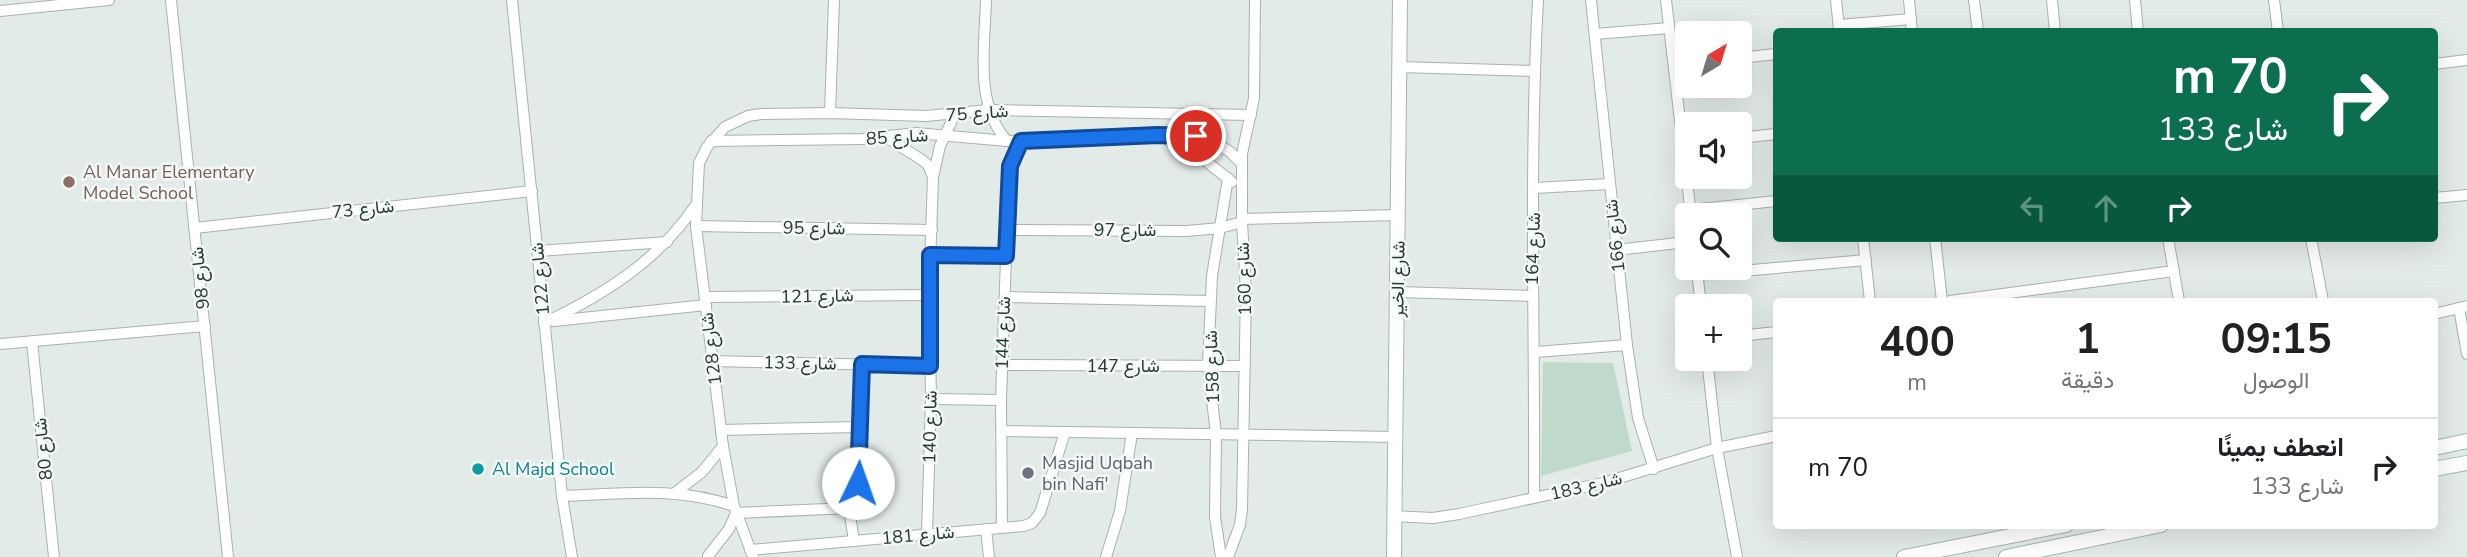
<!DOCTYPE html>
<html lang="ar">
<head>
<meta charset="utf-8">
<style>
	body { margin:0; font-family:"Nunito Sans",Vazirmatn,sans-serif; background:#f2f2f2; color:#202124; direction:rtl; height:100vh; display:flex; flex-direction:column; font-size:26px; white-space:nowrap }
	* { box-sizing:border-box; margin:0 }
	p { font-size:23px; color:#757577 }
	.icon { flex:none; width:38px; height:38px; fill:none; stroke:currentColor; stroke-width:2; stroke-linecap:round; stroke-linejoin:round }
	.map { position:relative; flex:1; overflow:hidden; direction:ltr }
	.details { position:absolute; left:1773px; top:298px; width:665px; height:231px; display:flex; flex-direction:column; background:#fff; border-radius:7px; box-shadow:0 7px 28px #0002; direction:rtl }
	.details>* { flex:none }
	.top-card { position:absolute; left:1773px; top:28px; width:665px; height:214px; border-radius:7px; box-shadow:0 7px 28px #0002; direction:rtl; background:#0b6e4f; color:#fff; overflow:hidden }
	.needle { width:46px; rotate:38deg }
	.buttons { position:absolute; left:1675px; top:21px; display:grid; gap:14px }
	.buttons a { display:grid; place-items:center; width:77px; height:77px; border-radius:7px; background:#fff; box-shadow:0 7px 28px #0002; font-size:35px }
	.pin { position:absolute; display:grid; place-items:center; width:60px; height:60px; color:#fff; margin:-30px; border:4px solid #fff; border-radius:50%; box-shadow:0 2px 7px #0007 }
	.me { position:absolute; width:77px; margin:-38px; rotate:3deg; stroke-linejoin:round; filter:drop-shadow(0 0 5px #0008) }
	.turn { display:flex; align-items:center; gap:24px; height:147px; padding:0 35px; font-size:32px }
	.turn .icon { width:91px; height:91px; stroke-width:2.5 }
	.turn b { display:block; font-size:49px; line-height:60px }
	.lanes { display:flex; align-items:center; height:66px; padding:0 35px; background:#0003; justify-content:center; gap:35px; direction:ltr }
	.lanes .off { opacity:.35 }
	.eta { display:flex; justify-content:space-evenly; align-items:center; height:119px; text-align:center }
	.eta b { font-size:42px; font-weight:700; line-height:49px }
	ul { padding:0; list-style:none }
	li { display:flex; align-items:center; gap:21px; height:98px; padding:0 35px; border-top:2px solid #e0e0e0 }
	li div { flex:1 }
	li b { display:block; font-size:26px }
	li em { font-style:normal }
	.map>svg:first-child { display:block }
	.green { fill:#bfdaca }
	.lines { fill:none; stroke-linecap:round; stroke-linejoin:round }
	.street-casing { stroke:#a6b2b0; stroke-width:12 }
	.secondary-casing { stroke:#a3b6b2; stroke-width:16 }
	.street { stroke:#fff; stroke-width:10 }
	.secondary { stroke:#fff; stroke-width:14 }
	.route-casing { stroke:#114b97; stroke-width:18 }
	.route { stroke:#1a73e8; stroke-width:12 }
	.education-dot { fill:#8d6e63; stroke:#f3f8f6; stroke-width:2.5 }
	.culture-dot { fill:#0f9aa8; stroke:#f3f8f6; stroke-width:2.5 }
	.worship-dot { fill:#6b7280; stroke:#f3f8f6; stroke-width:2.5 }
	.labels { text-anchor:middle; stroke-width:5; stroke-linejoin:round; paint-order:stroke }
	.street-label { font-size:18px; fill:#253a38; stroke:#f3f8f6 }
	.education-label { font-size:18px; fill:#785e54; stroke:#f3f8f6; text-anchor:start }
	.worship-label { font-size:18px; fill:#5b616d; stroke:#f3f8f6; text-anchor:start }
	.culture-label { font-size:18px; fill:#0d838f; stroke:#f3f8f6; text-anchor:start }
</style>
</head>
<body>
<div class="map">
<svg width="2467" height="557" viewBox="0 0 2467 557">
	<rect width="100%" height="100%" fill="#e3ebe9"/>
	<path class="green" d="M1543,362L1613,363L1632,451L1541,476Z"/>
	<g class="lines">
		<defs>
			<g id="street">
				<path d="M171,0L228,557"/>
				<path d="M512,0L562,496L572,557"/>
				<path d="M986,0C985,46 974,104 1007,141"/>
				<path d="M1591,0L1627,345L1638,418L1654,469"/>
				<path d="M1666,0L1691,215"/>
				<path d="M1836,0L1839,29"/>
				<path d="M1909,0L1912,32"/>
				<path d="M1974,0L1978,32"/>
				<path d="M2052,0L2055,32"/>
				<path d="M2135,0L2138,32"/>
				<path d="M2274,0L2278,32"/>
				<path d="M0,11L109,0"/>
				<path d="M1839,25L1911,19"/>
				<path d="M1595,34L1669,28"/>
				<path d="M1740,58L1776,54"/>
				<path d="M2434,64L2467,60"/>
				<path d="M1400,67L1535,71"/>
				<path d="M830,113L834,0"/>
				<path d="M884,136L922,160L928,165L933,177"/>
				<path d="M1161,136L1202,158L1232,182"/>
				<path d="M1740,138L1776,134"/>
				<path d="M711,141L862,139L916,133L1007,141L1186,135L1215,142L1230,152L1242,164"/>
				<path d="M1534,188L1609,184"/>
				<path d="M2434,198L2467,195"/>
				<path d="M1690,210L1776,201"/>
				<path d="M1242,219L1399,215"/>
				<path d="M696,226L932,230"/>
				<path d="M195,228L532,191"/>
				<path d="M1007,230L1187,231L1220,228L1242,222"/>
				<path d="M1863,238L1870,301"/>
				<path d="M1935,238L1942,301"/>
				<path d="M2168,238L2179,301"/>
				<path d="M2311,238L2323,301"/>
				<path d="M1616,250L1687,242"/>
				<path d="M538,251L667,242"/>
				<path d="M930,255L1006,256"/>
				<path d="M1697,271L1701,306"/>
				<path d="M1697,275L1866,260"/>
				<path d="M1397,292L1531,296"/>
				<path d="M705,297L929,295"/>
				<path d="M1005,297L1210,301"/>
				<path d="M1950,301L2174,271"/>
				<path d="M2459,308L2467,354"/>
				<path d="M2434,314L2467,306"/>
				<path d="M554,321L706,305"/>
				<path d="M544,323C603,295 658,261 695,206"/>
				<path d="M1740,336L1776,332"/>
				<path d="M32,342L54,557"/>
				<path d="M0,344L205,326"/>
				<path d="M1535,352L1627,345"/>
				<path d="M1707,359L1717,448L1737,557"/>
				<path d="M712,361L930,366"/>
				<path d="M1001,365L1245,366"/>
				<path d="M931,399L1001,400"/>
				<path d="M721,430L860,427"/>
				<path d="M1002,431L1396,437"/>
				<path d="M676,492L702,472L723,446"/>
				<path d="M562,496C622,494 677,486 734,506"/>
				<path d="M1534,498C1535,332 1529,166 1538,0"/>
				<path d="M1393,516L1433,518L1459,514L1603,483L1717,448L1776,436"/>
				<path d="M1002,528L1001,400L1007,230L1011,166L1022,141"/>
				<path d="M986,529L989,557"/>
				<path d="M927,534L931,399L929,295L933,177L940,146L955,114"/>
				<path d="M854,541L850,515L858,483L862,364"/>
				<path d="M750,550L1024,526L1032,523L1040,513L1065,432"/>
				<path d="M708,556L729,529L736,513L851,508"/>
				<path d="M753,557L734,506L723,446L696,226L699,163L707,147L725,127L748,116L761,114L830,113L926,116L988,110L1251,115"/>
				<path d="M1106,557L1120,511L1132,433"/>
				<path d="M1221,557L1215,517L1216,434L1208,366L1212,276L1228,178"/>
				<path d="M1228,557L1240,525L1242,509L1246,291L1242,222V154L1254,98L1255,0"/>
			</g>
			<g id="secondary">
				<path d="M2434,448L2467,441"/>
				<path d="M2434,469L2467,463"/>
				<path d="M1394,557L1400,0"/>
				<path d="M1904,557L2066,525"/>
				<path d="M2006,557L2161,525"/>
			</g>
		</defs>
		<use href="#street" class="street-casing"/>
		<use href="#secondary" class="secondary-casing"/>
		<use href="#street" class="street"/>
		<use href="#secondary" class="secondary"/>
	</g>
	<g class="lines">
		<defs>
			<path id="route" d="M858,483L862,364L930,366V255L1006,256L1010,166L1021,141L1158,135L1196,136"/>
		</defs>
		<use href="#route" class="route-casing"/>
		<use href="#route" class="route"/>
	</g>
	<circle class="education-dot" cx="69" cy="182" r="7"/>
	<circle class="culture-dot" cx="478" cy="469" r="7"/>
	<circle class="worship-dot" cx="1028" cy="473" r="7"/>
	<g class="labels">
		<g class="street-label">
			<text transform="translate(977 113) rotate(-4)" y="6">شارع 75</text>
			<text transform="translate(897 137) rotate(-3)" y="6">شارع 85</text>
			<text transform="translate(363 209) rotate(-6)" y="6">شارع 73</text>
			<text transform="translate(814 228) rotate(1)" y="6">شارع 95</text>
			<text x="1125" y="236">شارع 97</text>
			<text transform="translate(1615 236) rotate(-96)" y="6">شارع 166</text>
			<text transform="translate(1533 249) rotate(-88)" y="6">شارع 164</text>
			<text transform="translate(200 278) rotate(-96)" y="6">شارع 98</text>
			<text transform="translate(540 279) rotate(-95)" y="6">شارع 122</text>
			<text transform="translate(1244 279) rotate(-92)" y="6">شارع 160</text>
			<text transform="translate(1398 279) rotate(-89)" y="6">شارع الخير</text>
			<text transform="translate(817 296) rotate(-1)" y="6">شارع 121</text>
			<text transform="translate(1003 333) rotate(-88)" y="6">شارع 144</text>
			<text transform="translate(711 349) rotate(-97)" y="6">شارع 128</text>
			<text transform="translate(800 363) rotate(1)" y="6">شارع 133</text>
			<text x="1123" y="372">شارع 147</text>
			<text transform="translate(1212 367) rotate(-92)" y="6">شارع 158</text>
			<text transform="translate(930 427) rotate(-89)" y="6">شارع 140</text>
			<text transform="translate(43 449) rotate(-96)" y="6">شارع 80</text>
			<text transform="translate(1586 486) rotate(-13)" y="6">شارع 183</text>
			<text transform="translate(918 535) rotate(-5)" y="6">شارع 181</text>
		</g>
		<g class="education-label">
			<text x="83" y="178">Al Manar Elementary<tspan x="83" dy="21">Model School</tspan></text>
		</g>
		<g class="worship-label">
			<text x="1042" y="469">Masjid Uqbah<tspan x="1042" dy="21">bin Nafi'</tspan></text>
		</g>
		<g class="culture-label">
			<text x="492" y="475">Al Majd School</text>
		</g>
	</g>
</svg>
<div class="buttons">
<a><svg class="needle" viewBox="-14 -14 28 28"><path d="M0-13l5 13h-10z" fill="#e53935"/><path d="M0 13l5-13h-10z" fill="#757577"/></svg></a>
<a><svg class="icon" aria-label="sound" viewBox="0 0 24 24"><path d="M4 9h4l5-4v14l-5-4H4zM17 9q2 3 0 6"/></svg></a>
<a><svg class="icon" aria-label="search" viewBox="0 0 24 24"><circle cx="10" cy="10" r="6"/><path d="M15 15l6 6"/></svg></a>
<a>+</a>
</div>
<div class="pin" style="left:1196px;top:136px;background:#d93025"><svg class="icon" aria-label="arrive" viewBox="0 0 24 24"><path d="M6 21V4h12l-3 4 3 4H6"/></svg></div>
<svg class="me" style="left:858px;top:483px" viewBox="-20 -20 40 40"><circle r="19" fill="#fff"/><path d="M0-13L10 11 0 6-10 11z" fill="#1a73e8"/></svg>
<div class="top-card">
<div class="turn"><svg class="icon" aria-label="right" viewBox="0 0 24 24"><path d="M7 20v-9h11M14 6l5 5-5 5"/></svg><div><b>70 m</b>شارع 133</div></div>
<div class="lanes"><svg class="icon off" aria-label="left" viewBox="0 0 24 24"><path d="M17 20v-9H6M10 6l-5 5 5 5"/></svg><svg class="icon off" aria-label="ahead" viewBox="0 0 24 24"><path d="M12 20V5M6 11l6-6 6 6"/></svg><svg class="icon" aria-label="right" viewBox="0 0 24 24"><path d="M7 20v-9h11M14 6l5 5-5 5"/></svg></div>
</div>
<section class="details">
<div class="eta">
<div><b>09:15</b><p>الوصول</p></div>
<div><b>1</b><p>دقيقة</p></div>
<div><b>400</b><p>m</p></div>
</div>
<ul>
<li><svg class="icon" aria-label="right" viewBox="0 0 24 24"><path d="M7 20v-9h11M14 6l5 5-5 5"/></svg><div><b>انعطف يمينًا</b><p>شارع 133</p></div><em>70 m</em></li>
</ul>
</section>
</div>
</body>
</html>
